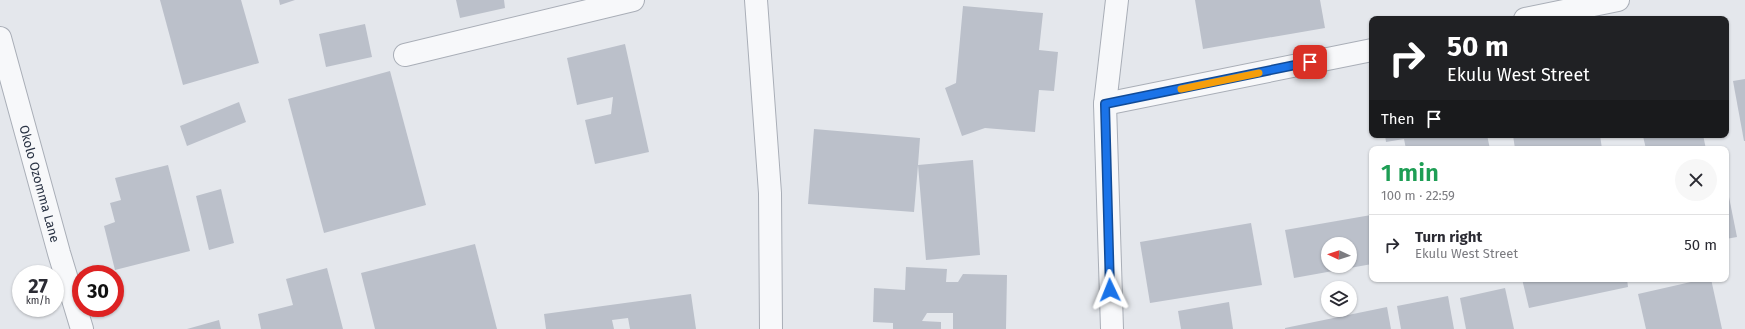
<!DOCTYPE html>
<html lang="en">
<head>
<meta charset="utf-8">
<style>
	body { margin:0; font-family:"Fira Sans",sans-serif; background:#f7f7f7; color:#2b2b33; height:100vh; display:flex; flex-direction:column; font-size:15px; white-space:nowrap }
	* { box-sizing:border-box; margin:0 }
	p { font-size:13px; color:#7c7c81 }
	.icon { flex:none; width:22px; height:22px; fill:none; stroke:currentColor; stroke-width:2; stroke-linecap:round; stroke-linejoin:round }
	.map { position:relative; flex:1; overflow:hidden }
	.panel { position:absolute; left:1369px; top:146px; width:360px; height:136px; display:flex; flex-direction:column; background:#fff; border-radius:8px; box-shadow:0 1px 3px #0004 }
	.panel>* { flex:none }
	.banner { position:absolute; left:1369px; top:16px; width:360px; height:122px; border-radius:8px; box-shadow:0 1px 3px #0004; background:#202124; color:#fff; overflow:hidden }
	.needle { width:26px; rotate:274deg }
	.buttons { position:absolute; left:1321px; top:237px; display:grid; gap:8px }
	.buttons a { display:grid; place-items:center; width:36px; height:36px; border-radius:50%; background:#fff; box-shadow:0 1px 3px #0004; font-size:20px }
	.speed { position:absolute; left:12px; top:265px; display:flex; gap:8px; font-size:20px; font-weight:700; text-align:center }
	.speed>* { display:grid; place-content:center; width:52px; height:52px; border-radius:50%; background:#fff; box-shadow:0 1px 3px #0004; line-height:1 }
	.speed small { font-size:10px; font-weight:400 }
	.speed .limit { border:6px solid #d22; background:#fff; color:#111 }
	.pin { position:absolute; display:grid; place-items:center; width:34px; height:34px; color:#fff; margin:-17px; border-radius:8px; box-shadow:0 2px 6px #0006 }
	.me { position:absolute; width:44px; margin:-22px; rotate:358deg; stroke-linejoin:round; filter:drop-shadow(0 0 3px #0008) }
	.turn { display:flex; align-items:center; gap:14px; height:84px; padding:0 12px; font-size:18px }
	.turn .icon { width:52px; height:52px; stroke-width:2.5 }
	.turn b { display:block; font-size:28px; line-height:34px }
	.then { display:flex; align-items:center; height:38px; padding:0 12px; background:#0003; gap:8px; font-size:15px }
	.round { display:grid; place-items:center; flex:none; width:42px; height:42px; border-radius:21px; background:#f7f7f7 }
	.head { display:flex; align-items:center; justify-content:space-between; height:68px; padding:0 12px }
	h1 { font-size:24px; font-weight:600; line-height:30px; color:#1e9e55 }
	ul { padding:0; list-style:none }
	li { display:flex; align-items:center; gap:12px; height:60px; padding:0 12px; border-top:1px solid #e1e1e2 }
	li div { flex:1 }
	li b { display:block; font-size:15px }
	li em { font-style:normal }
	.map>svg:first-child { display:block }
	.building { fill:#bbc0ca; fill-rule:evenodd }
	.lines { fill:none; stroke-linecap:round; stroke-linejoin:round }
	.minor-casing { stroke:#a9aeb7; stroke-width:24 }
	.minor { stroke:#f7f8fa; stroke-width:22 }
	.route-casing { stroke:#114b97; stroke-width:10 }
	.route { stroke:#1a73e8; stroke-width:7 }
	.slow { stroke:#f59e0b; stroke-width:7 }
	.labels { text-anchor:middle; stroke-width:3; stroke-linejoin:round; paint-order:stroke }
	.street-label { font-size:13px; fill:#2b3445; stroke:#f4f6f9 }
</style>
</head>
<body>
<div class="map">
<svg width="1745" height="329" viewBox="0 0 1745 329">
	<rect width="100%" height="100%" fill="#e4e7ec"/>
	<g class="building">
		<path d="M160,0H241L259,63L183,85Z"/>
		<path d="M279,0H295L280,5Z"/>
		<path d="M456,0H504L505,8L460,18Z"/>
		<path d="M1195,0H1320L1325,28L1203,49Z"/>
		<path d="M963,6L1043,13L1039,50L1058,52L1054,91L1039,90L1035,132L985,128L962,136L945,88L956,83Z"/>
		<path d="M365,24L372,57L326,67L319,34Z"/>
		<path d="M625,44L649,152L595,164L585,120L611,114L613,97L577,105L567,58Z"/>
		<path d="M390,71L426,205L324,233L288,99Z"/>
		<path d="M1745,79V141H1744L1733,81Z"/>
		<path d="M239,102L246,122L187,146L180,126Z"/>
		<path d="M814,129L920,138L918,165L973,160L980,255L926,260L918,165L914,212L808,204Z"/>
		<path d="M1385,135H1487L1490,149H1406L1404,139L1386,142Z"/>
		<path d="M1513,135H1600L1602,149H1515Z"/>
		<path d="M1645,135H1703L1706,149H1646L1643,136Z"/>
		<path d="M168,165L190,251L115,270L104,226L115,222L110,203L121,200L115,178Z"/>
		<path d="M221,189L234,243L209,250L196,196Z"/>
		<path d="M1729,197L1737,237L1726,239V198Z"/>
		<path d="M1371,215L1372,264L1294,278L1285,230ZM1328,244H1350V266H1328Z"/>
		<path d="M1251,223L1262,285L1150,303L1140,242Z"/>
		<path d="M475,244L497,329H375L361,273Z"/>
		<path d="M906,267L947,269L946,282H958L963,274L1007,275L1006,329H953V313H927L922,321L941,322V329H893V323L873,322L874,288L905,290Z"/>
		<path d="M327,268L343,329H261L258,314L293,305L286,279Z"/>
		<path d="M1522,279H1627L1628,287L1529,308Z"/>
		<path d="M1704,279H1711L1722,329H1646L1638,294Z"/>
		<path d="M1505,288L1514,329H1466L1460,298Z"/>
		<path d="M691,294L696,329H630L628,318L612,320L614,329H546L544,314Z"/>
		<path d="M1448,296L1454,329H1401L1397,306Z"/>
		<path d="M1229,302L1233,329H1181L1178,311Z"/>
		<path d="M1387,307L1391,329H1285V328Z"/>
		<path d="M219,320L221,329H187Z"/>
	</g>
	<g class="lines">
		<defs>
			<g id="minor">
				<path d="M756,0L770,193L771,329"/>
				<path d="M1525,19L1618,0"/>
				<path id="s1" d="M0,38L59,253L82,329"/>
				<path d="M405,55L633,0"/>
				<path d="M1105,104L1372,50"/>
				<path d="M1112,329L1105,104L1117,0"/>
			</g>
		</defs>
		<use href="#minor" class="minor-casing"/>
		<use href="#minor" class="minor"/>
	</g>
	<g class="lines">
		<defs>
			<path id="route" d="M1110,290L1105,104L1310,62"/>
		</defs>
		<use href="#route" class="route-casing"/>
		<use href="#route" class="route"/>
		<path class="slow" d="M1181,89L1259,73"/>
	</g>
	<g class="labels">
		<g class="street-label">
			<text dy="5" stroke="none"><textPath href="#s1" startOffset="151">Okolo Ozomma Lane</textPath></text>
		</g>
	</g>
</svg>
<div class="buttons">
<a><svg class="needle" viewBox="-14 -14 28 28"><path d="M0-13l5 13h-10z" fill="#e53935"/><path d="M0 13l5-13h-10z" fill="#7c7c81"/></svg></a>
<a><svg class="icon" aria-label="layers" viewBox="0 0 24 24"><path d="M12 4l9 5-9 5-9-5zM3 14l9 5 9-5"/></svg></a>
</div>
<div class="speed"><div>27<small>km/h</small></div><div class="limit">30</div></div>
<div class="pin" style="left:1310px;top:62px;background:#d93025"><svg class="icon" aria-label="arrive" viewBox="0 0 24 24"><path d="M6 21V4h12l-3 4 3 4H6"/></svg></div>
<svg class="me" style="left:1110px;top:290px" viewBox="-20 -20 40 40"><path d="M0-17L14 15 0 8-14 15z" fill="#1a73e8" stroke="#fff" stroke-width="4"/></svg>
<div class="banner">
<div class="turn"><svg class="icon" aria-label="right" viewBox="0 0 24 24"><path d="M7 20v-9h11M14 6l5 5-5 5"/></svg><div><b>50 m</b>Ekulu West Street</div></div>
<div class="then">Then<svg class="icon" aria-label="arrive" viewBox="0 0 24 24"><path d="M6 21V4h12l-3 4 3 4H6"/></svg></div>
</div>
<section class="panel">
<div class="head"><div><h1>1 min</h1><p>100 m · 22:59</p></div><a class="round"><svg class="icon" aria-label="close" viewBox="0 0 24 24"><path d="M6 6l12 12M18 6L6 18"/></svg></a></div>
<ul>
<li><svg class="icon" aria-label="right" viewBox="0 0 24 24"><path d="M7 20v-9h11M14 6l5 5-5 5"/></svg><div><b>Turn right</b><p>Ekulu West Street</p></div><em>50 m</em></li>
</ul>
</section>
</div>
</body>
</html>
